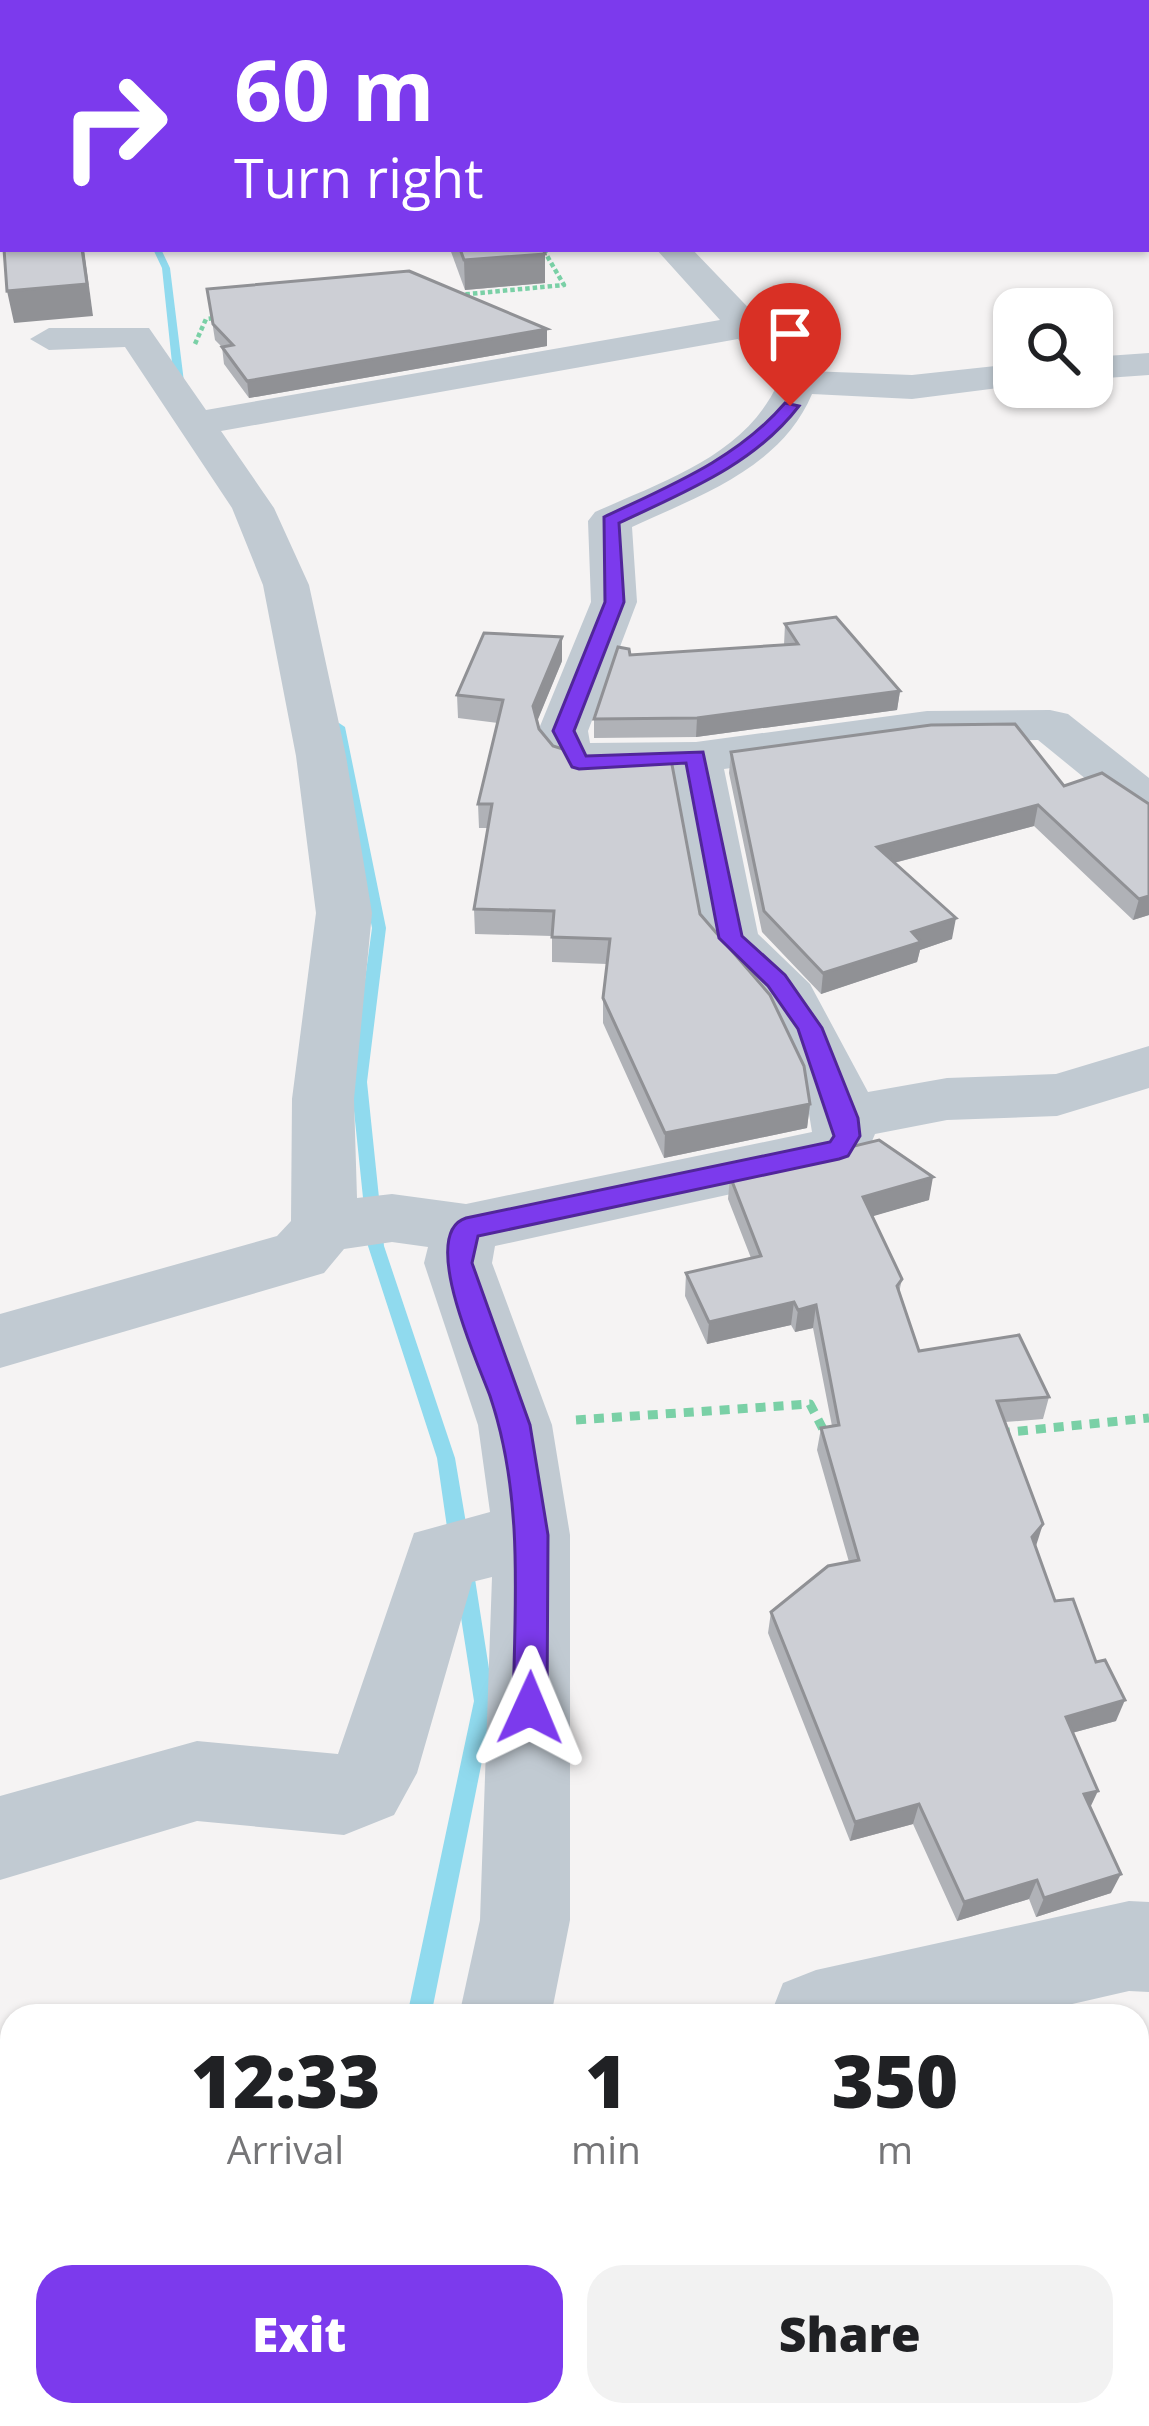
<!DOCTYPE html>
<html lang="en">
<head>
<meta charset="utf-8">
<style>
	body { margin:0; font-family:"Open Sans",sans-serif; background:#f2f2f2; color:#202124; height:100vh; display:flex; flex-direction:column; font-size:45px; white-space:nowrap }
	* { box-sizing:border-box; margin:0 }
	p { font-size:39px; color:#757577 }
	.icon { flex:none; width:66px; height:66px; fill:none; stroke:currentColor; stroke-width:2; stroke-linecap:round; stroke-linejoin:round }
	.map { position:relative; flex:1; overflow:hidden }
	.details { position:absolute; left:0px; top:2004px; width:1149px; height:423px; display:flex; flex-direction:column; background:#fff; border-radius:36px 36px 0 0; box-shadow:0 3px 9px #0004 }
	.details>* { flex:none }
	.top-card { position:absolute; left:0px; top:0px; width:1149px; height:252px; box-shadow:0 3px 9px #0004; background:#7c3aed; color:#fff; overflow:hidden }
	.tools { position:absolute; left:993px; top:288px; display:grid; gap:24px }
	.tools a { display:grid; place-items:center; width:120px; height:120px; border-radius:24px; background:#fff; box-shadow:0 3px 9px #0004; font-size:60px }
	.pin { position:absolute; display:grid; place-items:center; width:102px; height:102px; color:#fff; margin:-123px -51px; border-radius:50% 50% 50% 0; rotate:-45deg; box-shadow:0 0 12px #0007 }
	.pin .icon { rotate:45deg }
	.me { position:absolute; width:132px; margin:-66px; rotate:1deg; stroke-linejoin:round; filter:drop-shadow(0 0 9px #0008) }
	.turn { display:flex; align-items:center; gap:42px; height:252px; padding:0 36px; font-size:54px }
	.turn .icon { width:156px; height:156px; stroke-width:2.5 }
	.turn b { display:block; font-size:84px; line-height:102px }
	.eta { display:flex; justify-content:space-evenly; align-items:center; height:204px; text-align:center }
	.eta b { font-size:72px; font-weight:800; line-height:84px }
	.cta { display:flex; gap:24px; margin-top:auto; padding:24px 36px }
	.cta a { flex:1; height:138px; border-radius:36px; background:#7c3aed; color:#fff; font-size:48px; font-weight:800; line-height:138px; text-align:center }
	.cta a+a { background:#f2f2f2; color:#202124 }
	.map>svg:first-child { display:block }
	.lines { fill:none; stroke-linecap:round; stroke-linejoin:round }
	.stream { fill:#90daee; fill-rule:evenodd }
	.path-far1 { stroke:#7ad0a6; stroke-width:4.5; stroke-dasharray:4.5 3; stroke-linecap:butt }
	.path { stroke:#7ad0a6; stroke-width:9; stroke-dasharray:10 8; stroke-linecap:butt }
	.minor { fill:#c1cad2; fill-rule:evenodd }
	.wall { fill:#b0b2b7 }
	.shaded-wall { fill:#909195 }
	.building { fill:#cdcfd5; stroke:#909195; stroke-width:3 }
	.route { fill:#7c3aed; stroke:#51269a; stroke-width:3 }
</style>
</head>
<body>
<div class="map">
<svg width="1149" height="2426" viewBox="0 0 1149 2426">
	<rect width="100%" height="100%" fill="#f5f3f3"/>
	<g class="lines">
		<g class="stream">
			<path d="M71,0H77L76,3H70Z"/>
			<path d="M153,249H161L170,268L184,382L179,385L174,382L162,268Z"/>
			<path d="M339,723L345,727L386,928L367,1082L384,1246L455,1458L469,1541L466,1547L459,1549L452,1547L449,1541L437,1458L368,1246L351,1082L372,928L333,727Z"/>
			<path d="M465,1571L472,1573L475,1579L494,1701L431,2016H407L474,1701L455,1579L458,1573Z"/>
			<path d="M410,2415H436L437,2426H411Z"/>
		</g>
		<g class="path-far1">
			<path d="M458,295L564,285L543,249"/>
			<path d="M195,344L206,319L222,317"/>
		</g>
		<g class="path">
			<path d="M576,1420L810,1404L825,1433"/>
			<path d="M1000,1433L1149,1418"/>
		</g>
		<g class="minor">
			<path d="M44,0H70L42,3Z"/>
			<path d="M349,0H378L380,3H351Z"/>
			<rect x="0" y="74" width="3" height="18"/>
			<path d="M1149,118V136L1146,137V119Z"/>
			<path d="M656,249H692L809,371L912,375L1014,364V386L912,399L812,394C781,468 699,496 632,527L637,602L588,731L590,743L696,742L927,711L1050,710L1068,714L1149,778V820L1130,815L1038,740L927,741L724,769L758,934L810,984L868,1092L947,1078L1056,1074L1149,1046V1088L1057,1116L947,1120L875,1134L862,1165L495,1246L492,1263L552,1425L570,1535V1920L551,2016H459L480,1920L492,1577L472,1582L417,1773L394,1815L344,1835L197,1821L0,1880V1796L197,1741L338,1754L414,1533L490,1512L478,1425L424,1263L428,1247L392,1242L344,1249L324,1273L0,1368V1314L277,1236L291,1221L292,1099L316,913L296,756L263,585L232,508L125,347L49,350L30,339L49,328H149L206,410L720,320ZM738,339L778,383C745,456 663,481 595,512L588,521L591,602L538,731C546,797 625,776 673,773L703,938L771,1017L805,1089L812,1132L466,1204L392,1194L357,1198L354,1099L372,913L346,756L309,585L274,508L221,431Z"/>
			<path d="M1149,353V375L1092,379V357Z"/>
			<path d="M1129,1901L1149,1902V1992L1129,1991L1020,2016H770L783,1983L816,1970Z"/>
			<path d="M484,2415H590L592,2426H486Z"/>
		</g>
	</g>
	<g class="wall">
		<path d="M383,0H1149V94H1146V3H389Z"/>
		<path d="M450,249H543L545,254V283L465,290Z"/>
		<path d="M207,289L547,329V346L249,398L224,364L222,347L215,340Z"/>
		<path d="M785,624L900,691L897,710L696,737L594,738V719L630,655L784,645Z"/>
		<path d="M562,661L537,721L539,729L700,914L810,1104L807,1128L664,1158L603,1023V998L607,964L552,962V936L475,934L474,909L488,828H479L478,804L498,723L458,718L457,695Z"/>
		<path d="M731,752L1064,786L1149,804V915L1133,920L1034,826L894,863L952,939L920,950L917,962L821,994L762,932L729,773Z"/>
		<path d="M730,1176L929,1200L872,1216L902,1279L899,1293L919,1351L1049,1397L1043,1419L1005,1422L1035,1546L1055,1601L1116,1721L1072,1733L1111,1893L1036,1917L1029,1899L957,1921L913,1824L850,1841L768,1633L771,1612L849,1562L817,1450L821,1428L832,1426L813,1328L795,1332L791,1325L707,1344L685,1296L686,1273L751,1258L728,1199Z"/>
		<path d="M1149,2168V2426H777L775,2415H1137Z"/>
	</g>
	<g class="shaded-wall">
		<path d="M84,249L93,316L14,323L7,291Z"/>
		<path d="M545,254V283L465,290L464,260Z"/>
		<path d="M547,329V346L249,398L247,381Z"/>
		<path d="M562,637V661L534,729L533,706Z"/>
		<path d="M900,691L897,710L696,737L697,718Z"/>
		<path d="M1038,805L1034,826L874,868L877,847Z"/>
		<path d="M1149,896V915L1133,920L1139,899Z"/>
		<path d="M956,918L952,939L920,950L917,962L821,994L823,973L912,932Z"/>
		<path d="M810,1104L807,1128L664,1158L665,1133Z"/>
		<path d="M933,1177L929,1200L860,1220L863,1197Z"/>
		<path d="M794,1302L791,1325L707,1344L709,1322Z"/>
		<path d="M816,1305L813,1328L795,1332L798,1310Z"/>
		<path d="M1043,1524L1036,1546L1032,1537Z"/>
		<path d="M1125,1700L1116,1721L1057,1737L1066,1717Z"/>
		<path d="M1098,1791L1089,1810L1084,1794Z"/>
		<path d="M919,1804L913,1824L850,1841L855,1822Z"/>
		<path d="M1121,1874L1111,1893L1036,1917L1044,1898Z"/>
		<path d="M1037,1880L1029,1899L957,1921L964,1902Z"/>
	</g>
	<g class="building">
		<path d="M414,0H1149V80H1146V3H416Z"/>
		<path d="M4,249H82L87,284L7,291Z"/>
		<path d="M460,249H543L545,254L464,260Z"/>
		<path d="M409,271L547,329L247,381L222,347L233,345L213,324L207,289Z"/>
		<path d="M836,617L900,691L697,718L594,719L618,647L629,649L630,655L798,644L785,624Z"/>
		<path d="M484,633L562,637L533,706L539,729L553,746L591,758L670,754L700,914L770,995L804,1066L810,1104L665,1133L603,998L610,939L552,937L554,911L474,909L492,804H478L503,700L457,695Z"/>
		<path d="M1015,724L1064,786L1102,773L1149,804V896L1139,899L1038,805L877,847L956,918L912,932L921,942L823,973L764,911L731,752L931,725Z"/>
		<path d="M879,1140L933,1177L863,1197L902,1279L897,1286L919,1351L1019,1335L1049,1397L997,1401L1043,1524L1032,1537L1055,1601L1073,1599L1096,1662L1105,1660L1125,1700L1066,1717L1098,1791L1084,1794L1121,1874L1044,1898L1037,1880L964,1902L919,1804L855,1822L771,1612L828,1566L859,1560L821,1428L839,1425L816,1305L798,1310L794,1302L709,1322L686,1273L761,1256L730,1176Z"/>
		<path d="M1149,2168V2423L1132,2426H787L785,2415H1137V2169Z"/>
	</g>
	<path class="route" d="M785,403L799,406C754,465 684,492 619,523L624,602L574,731L586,756L703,752L742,936L785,975L822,1028L858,1118L860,1136L848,1156L839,1159L478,1236L472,1263L530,1425L548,1535L547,1708L542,1719L530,1724L518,1719L513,1708C515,1604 524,1496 490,1396C478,1363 418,1233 466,1218L830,1142L834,1136L798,1029L768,986L719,938L686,763L579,769L572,767L553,731L605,602L604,517C669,486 737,459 785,403Z"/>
</svg>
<div class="tools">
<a><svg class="icon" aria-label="search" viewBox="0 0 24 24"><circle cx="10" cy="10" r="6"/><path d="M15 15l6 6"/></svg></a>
</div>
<div class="pin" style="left:790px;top:406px;background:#d93025"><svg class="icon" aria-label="arrive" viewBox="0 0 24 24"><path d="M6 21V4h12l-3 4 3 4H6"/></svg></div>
<svg class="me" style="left:530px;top:1708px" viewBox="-20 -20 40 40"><path d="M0-17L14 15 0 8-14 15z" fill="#7c3aed" stroke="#fff" stroke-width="4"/></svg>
<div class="top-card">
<div class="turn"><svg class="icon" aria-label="right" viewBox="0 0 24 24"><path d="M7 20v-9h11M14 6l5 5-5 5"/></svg><div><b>60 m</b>Turn right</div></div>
</div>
<section class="details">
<div class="eta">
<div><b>12:33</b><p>Arrival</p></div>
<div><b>1</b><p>min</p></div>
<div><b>350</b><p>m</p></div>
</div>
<div class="cta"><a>Exit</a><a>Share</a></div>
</section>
</div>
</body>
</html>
